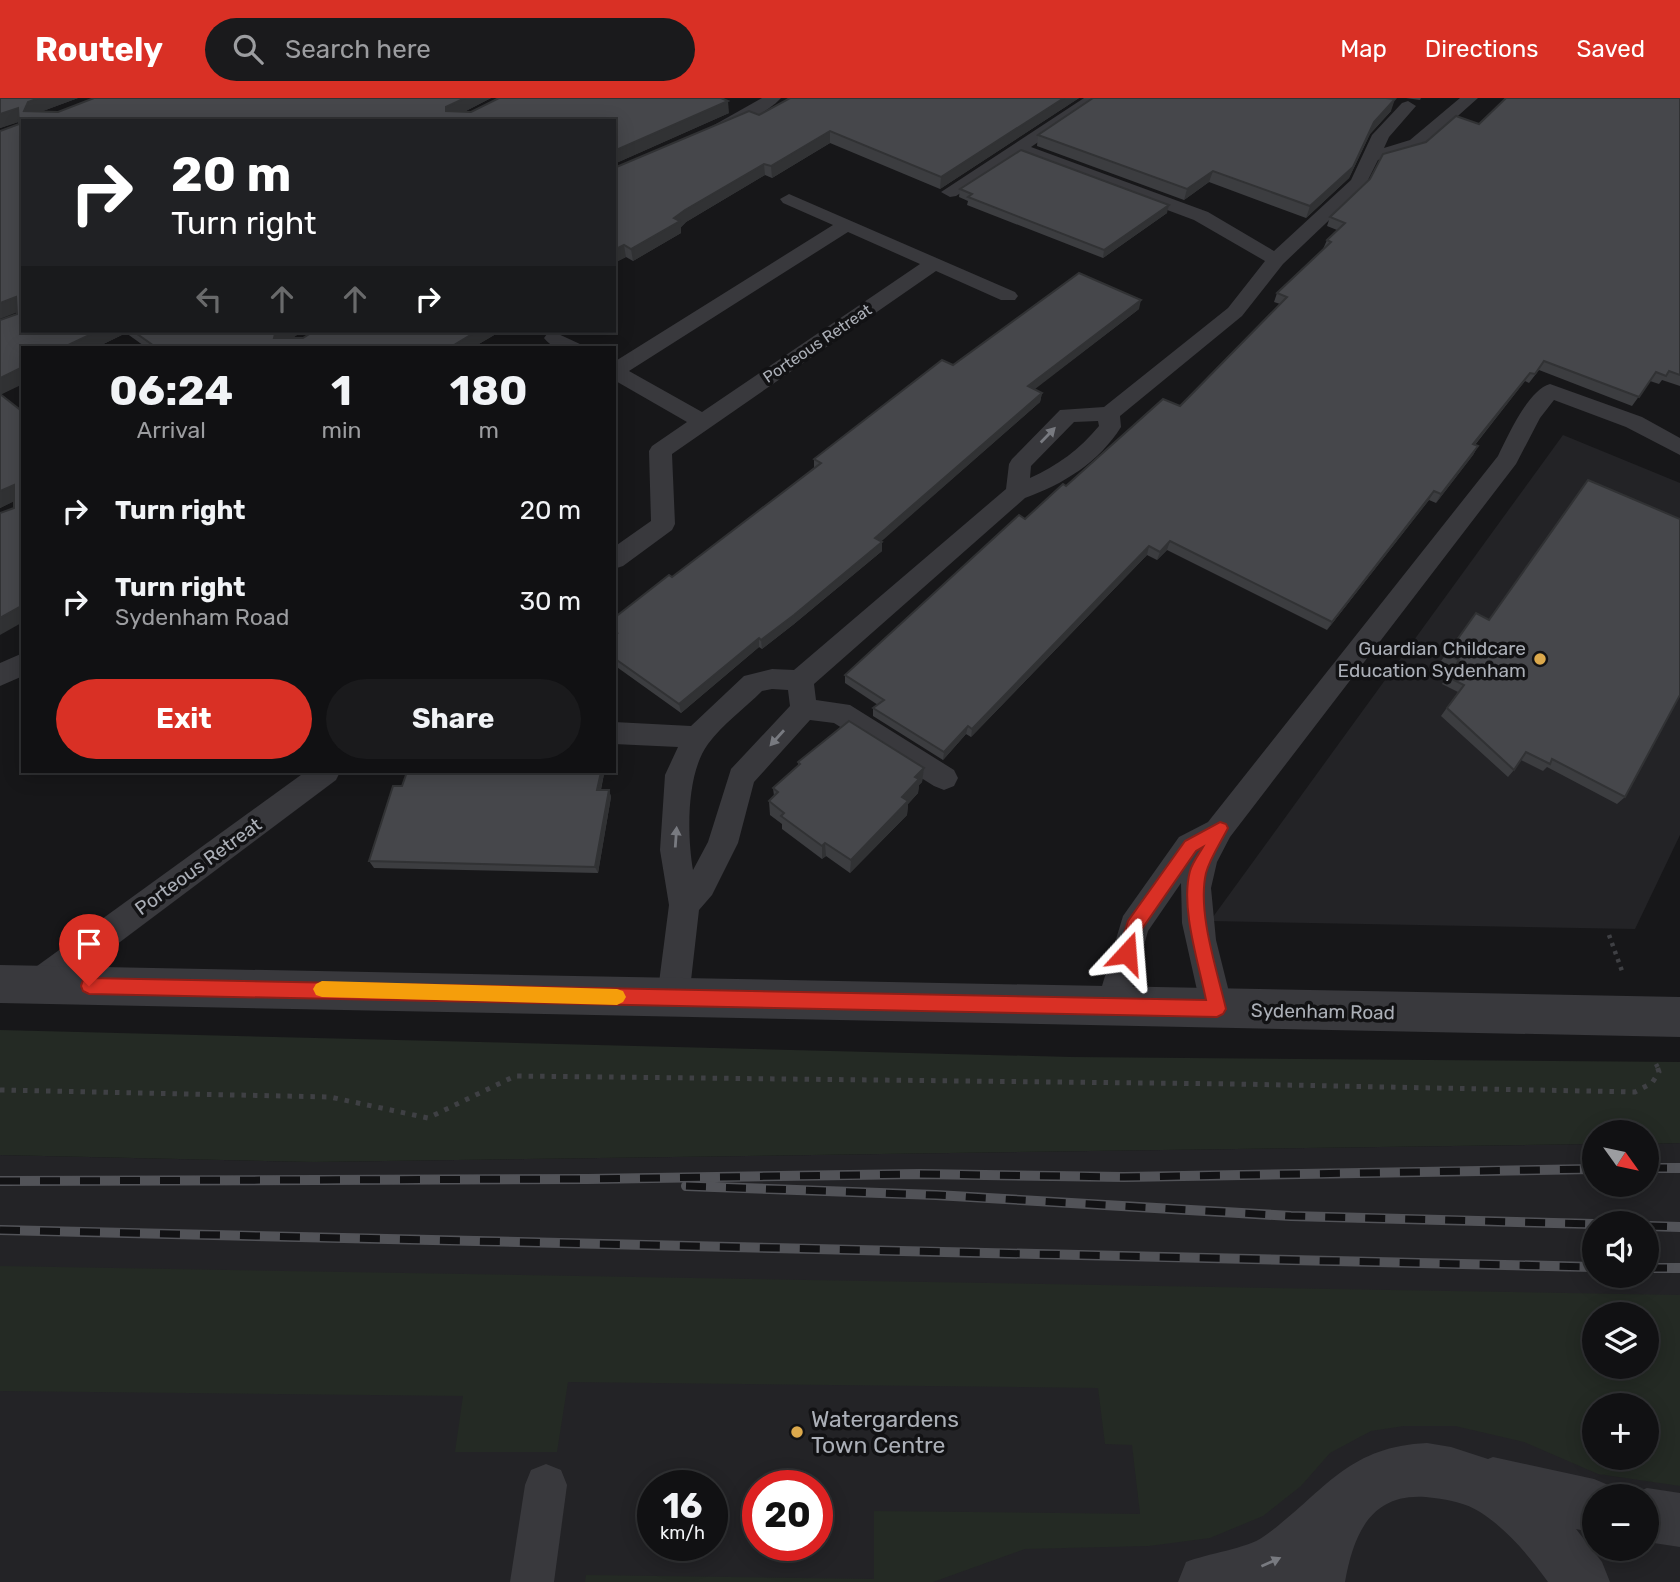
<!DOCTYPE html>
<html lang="en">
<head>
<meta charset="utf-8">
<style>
	body { margin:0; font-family:Rubik,sans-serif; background:#1a1a1c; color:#f1f3f6; height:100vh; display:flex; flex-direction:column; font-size:26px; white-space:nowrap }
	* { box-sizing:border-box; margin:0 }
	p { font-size:23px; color:#9c9da0 }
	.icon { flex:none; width:38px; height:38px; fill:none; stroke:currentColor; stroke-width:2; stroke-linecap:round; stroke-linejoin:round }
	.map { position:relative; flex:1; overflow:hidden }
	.details { position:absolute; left:21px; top:248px; width:595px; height:427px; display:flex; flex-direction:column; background:#111113; border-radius:0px; box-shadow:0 4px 18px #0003,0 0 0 2px #303133 }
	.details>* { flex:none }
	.hud { position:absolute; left:21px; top:21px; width:595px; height:214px; border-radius:0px; box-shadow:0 4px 18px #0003,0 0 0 2px #303133; background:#202124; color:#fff; overflow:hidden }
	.needle { width:46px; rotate:123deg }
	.tools { position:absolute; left:1582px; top:1022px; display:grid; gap:14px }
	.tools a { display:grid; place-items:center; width:77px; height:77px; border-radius:50%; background:#111113; box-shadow:0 4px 18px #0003,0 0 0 2px #303133; font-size:35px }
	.speed { position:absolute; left:637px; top:1372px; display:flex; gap:14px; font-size:35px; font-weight:700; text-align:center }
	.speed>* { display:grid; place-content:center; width:91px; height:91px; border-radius:50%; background:#111113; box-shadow:0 4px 18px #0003,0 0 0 2px #303133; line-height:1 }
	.speed small { font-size:18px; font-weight:400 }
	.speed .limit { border:10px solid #d22; background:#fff; color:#111 }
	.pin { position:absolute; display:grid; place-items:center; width:60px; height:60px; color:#fff; margin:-72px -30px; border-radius:50% 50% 50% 0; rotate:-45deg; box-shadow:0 0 7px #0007 }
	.pin .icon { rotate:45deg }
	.me { position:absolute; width:77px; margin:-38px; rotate:19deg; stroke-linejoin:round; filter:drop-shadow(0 0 5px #0008) }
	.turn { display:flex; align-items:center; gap:24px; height:147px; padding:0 35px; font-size:32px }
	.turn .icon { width:91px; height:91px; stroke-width:2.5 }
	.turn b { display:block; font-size:49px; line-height:60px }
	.lanes { display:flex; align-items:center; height:66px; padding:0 35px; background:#0003; justify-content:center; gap:35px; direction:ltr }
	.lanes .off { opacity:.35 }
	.eta { display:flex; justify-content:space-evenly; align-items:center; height:119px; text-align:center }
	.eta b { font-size:42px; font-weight:700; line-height:49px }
	.primary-button { display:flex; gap:14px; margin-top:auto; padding:14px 35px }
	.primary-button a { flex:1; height:80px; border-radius:42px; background:#d93025; color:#fff; font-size:28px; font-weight:700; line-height:80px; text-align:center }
	.primary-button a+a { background:#1a1a1c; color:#f1f3f6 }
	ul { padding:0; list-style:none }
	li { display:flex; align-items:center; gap:21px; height:91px; padding:0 35px }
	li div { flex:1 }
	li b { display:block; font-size:26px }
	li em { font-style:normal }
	header { display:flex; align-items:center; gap:42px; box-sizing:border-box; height:98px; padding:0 35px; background:#d93025; color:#fff }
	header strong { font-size:33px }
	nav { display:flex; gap:38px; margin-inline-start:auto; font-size:24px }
	.search { width:490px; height:63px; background:#1a1a1c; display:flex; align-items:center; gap:18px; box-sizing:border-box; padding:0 24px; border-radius:38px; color:#9c9da0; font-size:26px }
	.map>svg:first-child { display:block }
	.built { fill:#232326; fill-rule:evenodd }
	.green { fill:#242a24; fill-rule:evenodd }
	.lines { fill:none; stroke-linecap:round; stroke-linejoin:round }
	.path-far1 { stroke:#3f4044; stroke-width:4.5; stroke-dasharray:3.5 5; stroke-linecap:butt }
	.path { stroke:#3f4044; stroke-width:5; stroke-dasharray:4.5 7; stroke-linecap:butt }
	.service { fill:#39393d; fill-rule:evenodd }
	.minor { fill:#39393d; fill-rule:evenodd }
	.tertiary { fill:#39393d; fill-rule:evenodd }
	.rail-casing { stroke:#525358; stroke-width:10 }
	.rail { stroke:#121214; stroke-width:7; stroke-dasharray:20; stroke-linecap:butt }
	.wall { fill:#3c3d40 }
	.shaded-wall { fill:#313234 }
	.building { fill:#46474b; stroke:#313234; stroke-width:2 }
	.oneway { fill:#787a80 }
	.route { fill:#d93025; stroke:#8d1f18; stroke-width:2 }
	.slow { fill:#f59e0b }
	.poi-dot { fill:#dca94c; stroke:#121214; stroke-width:2.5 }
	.labels { text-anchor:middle; stroke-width:7; stroke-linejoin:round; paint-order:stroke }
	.far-street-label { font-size:16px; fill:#abafb7; stroke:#121214 }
	.poi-label { font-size:19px; fill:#abafb7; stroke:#121214; text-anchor:end }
	.street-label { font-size:19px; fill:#abafb7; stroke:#121214 }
	.near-poi-label { font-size:23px; fill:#abafb7; stroke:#121214; text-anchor:start }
</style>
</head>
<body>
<header>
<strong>Routely</strong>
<div class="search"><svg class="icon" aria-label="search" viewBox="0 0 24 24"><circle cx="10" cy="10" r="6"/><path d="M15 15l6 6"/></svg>Search here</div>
<nav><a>Map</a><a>Directions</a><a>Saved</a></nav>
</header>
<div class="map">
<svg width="1680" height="1484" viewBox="0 0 1680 1484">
	<rect width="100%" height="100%" fill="#171719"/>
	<g class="built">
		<path d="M1563,337L1680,385V737L1635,831L1210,823Z"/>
		<path d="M1680,1045V1484H0V1057L313,1064L1594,1046V1087H1647V1046ZM1594,1125H1647V1178H1594ZM1594,1216H1647V1269H1594ZM1594,1307H1647V1360H1594ZM653,1388H712V1447H653ZM758,1388H817V1447H758ZM1594,1398H1647V1451H1594Z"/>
	</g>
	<g class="green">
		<path d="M0,932L1071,959L1680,964V1045L1647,1046V1034H1594V1046L313,1064L0,1057Z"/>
		<path d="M0,1168L1680,1197V1388L1598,1376L1524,1344L1455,1328H1404L1371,1333L1330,1355L1301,1388L1263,1418L1210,1440L1149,1448L1025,1451L933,1484H585L586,1477L874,1481V1413L1140,1416L1132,1347L1105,1346L1098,1290L568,1284L557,1354H455L463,1298L0,1293ZM1594,1216H1647V1269H1594ZM1594,1307H1647V1360H1594Z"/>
	</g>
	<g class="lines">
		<g class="path-far1">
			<path d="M1609,837L1622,873"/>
			<path d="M1656,966L1658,970"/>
		</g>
		<path class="path" d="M0,992L330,999L428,1020L515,978L1235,986L1635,994L1652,985L1659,974L1657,968"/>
		<g class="service">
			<path d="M762,0H781C770,13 725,39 709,35L707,31Z"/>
			<path d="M1084,0H1103L1031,49L1208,114L1274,153L1351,82L1372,37L1402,5L1408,3L1416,8L1389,39L1384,50L1410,42L1460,0H1478L1422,50L1378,62L1365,88L1283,166L1242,218L1120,318L1121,329C1099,364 1064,386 1025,400L814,586L816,602L850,607L954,672L958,680L954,688L944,692L934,688L834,625L810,622L754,684L738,745L712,797L699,812L689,900L685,911L673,915L661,911L657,900L669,807L660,752L665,677L678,649L614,646V624L691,628L744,578L772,571L794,572L1006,391L1009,366L1012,361L1060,312L1104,309L1228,210L1265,163L1194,122L1020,57L956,98L950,99L941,94ZM1098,323L1099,328C1080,351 1057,368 1030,380L1031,368L1074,324ZM772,591L788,592L790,608L731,671L708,744L693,772C687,737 686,676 708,646C722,627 745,610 762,593Z"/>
			<path d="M789,96L1015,194L1018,198L1015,202H1001L936,173L672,356L675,426L672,432L623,468L614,471V449L651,423L649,353L652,348L687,324L614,282V264L833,127L783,105L780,101ZM848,134L920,166L702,314L629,273Z"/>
			<path d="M554,234L580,246L583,250C569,251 554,253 544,240L547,236Z"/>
			<path d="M1550,286L1642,319L1680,340V357L1626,329L1554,302L1540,320L1516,366L1230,739L1217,764L1211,790L1216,842L1233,910L1229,921L1217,925L1205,921L1201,910L1182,825L1181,785L1148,833L1124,919L1112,923L1100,919L1096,908L1123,818L1179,739L1208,724L1498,358C1508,338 1528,292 1550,286Z"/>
			<path d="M23,555V578L0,588V565Z"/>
			<path d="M305,674H340L336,682L48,898L37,902L26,898L21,887L26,876Z"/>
			<path d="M546,1366L561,1372L567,1387L554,1484H510L525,1387L531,1372Z"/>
		</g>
		<g class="minor">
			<path d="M1427,1345L1451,1349L1488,1361L1493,1359L1594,1381L1613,1389L1617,1398H1594V1435L1576,1431L1602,1464L1610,1484H1548C1529,1458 1508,1432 1480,1414C1466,1405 1450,1402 1434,1400C1373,1391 1354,1433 1345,1484H1178L1186,1464C1206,1456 1248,1450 1263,1439C1324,1396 1344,1349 1427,1345Z"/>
			<path d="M1647,1390L1680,1395V1449L1647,1444V1398H1628Z"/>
		</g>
		<path class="tertiary" d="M0,867L1680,899V939L0,905Z"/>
		<defs>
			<g id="rail">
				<path d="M1647,1070H1680"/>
				<path d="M0,1083L588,1081L919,1076L1124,1079L1594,1071"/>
				<path d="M686,1088L936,1097L1291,1118L1594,1126"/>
				<path d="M1647,1128L1680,1129"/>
				<path d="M0,1132L1594,1169"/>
				<path d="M1647,1170H1680"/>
			</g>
		</defs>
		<use href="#rail" class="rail-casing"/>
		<use href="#rail" class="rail"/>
	</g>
	<g class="wall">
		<path d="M0,0H78L40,14H58L94,0H491L464,14L729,15L614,66V23L23,233H303L292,240L501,233L472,250H147L126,235L1,296L23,314V524L14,403L0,410V222L17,216L19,26L18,24L0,30Z"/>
		<path d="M790,0H1079L940,91L830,45L772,80L765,77L686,124L681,129V135L633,163L626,159L614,165V70L759,17Z"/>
		<path d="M1406,0H1421L1420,2Z"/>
		<path d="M1680,0V288L1662,282L1659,286L1650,283L1632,308L1539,272L1529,285L1525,283L1475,347L1478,348L1473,357L1436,405L1429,402L1327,532L1167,452L1157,462L1147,457L971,639L966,636L943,662L873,618V610L878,607L845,585V577L1025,421L1066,388L1180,308L1280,206L1274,204L1277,195L1323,151L1327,142L1337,132L1327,128L1330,119L1426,44L1479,26Z"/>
		<path d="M1391,13L1370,36L1349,80L1306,120L1209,84L1184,102L1037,48L1038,37Z"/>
		<path d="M960,91L1167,115L1103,160L967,107L968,103L959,99Z"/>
		<path d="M1139,211L1034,291L1042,295L1040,304L881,443L882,453L794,526L762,551L759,549L681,615L614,567V520L672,479L814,370V361L953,267Z"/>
		<path d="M1476,515L1625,699L1617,706L1547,669L1543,673L1521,662L1514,672L1508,679L1441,618L1458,594L1442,586L1453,569L1441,563Z"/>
		<path d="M798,664L924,670L922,684L919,687L918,695L908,706L907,717L850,775L826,758L822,761L782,731V726L770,717L769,703L774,698L773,690L798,667Z"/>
		<path d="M604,676L601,692H609L611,699L598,775L374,770L369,763L402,688Z"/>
	</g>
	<g class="shaded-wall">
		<path d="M39,0H78L35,16L24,13L28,4Z"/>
		<path d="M465,0H491L450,21L446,13V9Z"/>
		<path d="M1064,0H1079L940,91L941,79Z"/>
		<path d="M1395,1L1391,13L1370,36L1349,80L1306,120L1310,108L1374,24Z"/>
		<path d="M728,3L729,15L614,66V53Z"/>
		<path d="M18,10L25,22L0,30V16Z"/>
		<path d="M830,33V45L772,80L771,68Z"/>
		<path d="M764,66L765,77L686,124L681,129V135L633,163L631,151L685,112Z"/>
		<path d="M1213,73L1209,84L1184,102L1187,91Z"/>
		<path d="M1169,107L1167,115L1103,160L1104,152Z"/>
		<path d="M624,147L626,159L614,165V152Z"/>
		<path d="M16,199L23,212L0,221V205Z"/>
		<path d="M1141,202L1139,211L1026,298L1028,288Z"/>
		<path d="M98,233H125L126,235L95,250H62Z"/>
		<path d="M279,233H303L281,248L274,240L275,236Z"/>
		<path d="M477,233H501L472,250H449Z"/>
		<path d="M23,269V286L0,297V280Z"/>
		<path d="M1530,275L1525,283L1468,355L1473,346Z"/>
		<path d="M1042,295L1040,304L875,449V440Z"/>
		<path d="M1478,348L1473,357L1436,405L1441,396Z"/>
		<path d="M14,387L23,399L0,410V393Z"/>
		<path d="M1434,393L1429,402L1327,532L1332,524Z"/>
		<path d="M1170,443L1167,452L1157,462L1160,454Z"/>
		<path d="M882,444V453L794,526L762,551L761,542Z"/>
		<path d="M1149,448L1147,457L971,639L972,631Z"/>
		<path d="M23,507V524L0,537V520Z"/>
		<path d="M759,540V549L681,615L679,606Z"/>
		<path d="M968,628L966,636L943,662L944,654Z"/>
		<path d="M924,670L922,684L919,687L918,695L908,706L907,717L850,775L851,762L902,699L915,679Z"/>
		<path d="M601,674H603L604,676L599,699L597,692Z"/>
		<path d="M609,692L611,699L598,775L595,769Z"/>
		<path d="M825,745L826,758L822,761V748Z"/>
	</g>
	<g class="building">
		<path d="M0,0H39L28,4L24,13L58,14L94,0H465L446,9V13L471,14L499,0H721L728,3L614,53V23H23V233H98L62,250H23V269L0,280V222L17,216L16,199L0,205V33L19,26L18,10L0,16Z"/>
		<path d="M790,0H1064L941,79L830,33L771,68L764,66L685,112L674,120L680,123L631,151L624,147L614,152V70L749,13L759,17Z"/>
		<path d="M1093,0H1386L1395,1L1374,24L1353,69L1310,108L1213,73L1187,91L1038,37Z"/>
		<path d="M1506,0H1680V277L1669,273L1666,278L1656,274L1639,299L1544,263L1535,276L1530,275L1473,346L1478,348L1441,396L1434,393L1332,524L1170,443L1160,454L1149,448L972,631L968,628L944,654L873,610L884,602L845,577L1019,417L1025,421L1063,386L1066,388L1163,301L1180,308L1287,199L1277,195L1331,144L1327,142L1345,125L1330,119L1370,81L1383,56L1426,44L1456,18L1479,26Z"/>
		<path d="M1021,52L1169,107L1104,152L968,99L972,96L960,91Z"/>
		<path d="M1079,175L1141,202L1028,288L1042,295L875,440L882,444L794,517L761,542L759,540L679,606L614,560V536L617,535L614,533V520L669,477L672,479L821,365L814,361L942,262L953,267Z"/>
		<path d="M133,233H279L275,236L274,240H303L314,233H477L449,250H157Z"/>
		<path d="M0,296L23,314V507L0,520V415L14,410V387L0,393Z"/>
		<path d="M1588,382L1680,421V597L1625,699L1552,661L1550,666L1526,654L1514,672L1447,610L1464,587L1448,579L1459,562L1447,556L1476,515L1489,522Z"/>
		<path d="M849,623L924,670L915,679L919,681L902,699L908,703L851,762L825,745L822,748L781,718L784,715L769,703L778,694L773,690L800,666L798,664Z"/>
		<path d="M407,674H601L597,692H609L595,769L369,763L393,688H402Z"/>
	</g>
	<defs><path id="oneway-solid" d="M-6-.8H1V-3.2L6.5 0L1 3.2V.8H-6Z" transform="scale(1.75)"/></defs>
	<g class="oneway">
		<use href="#oneway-solid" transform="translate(1048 337) rotate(-46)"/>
		<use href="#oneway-solid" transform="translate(777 640) rotate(132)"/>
		<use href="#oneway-solid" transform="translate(676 739) rotate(-86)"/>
		<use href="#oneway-solid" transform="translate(1271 1464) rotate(-24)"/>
	</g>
	<path class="route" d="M1220,724L1226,726L1228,730C1221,744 1210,760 1206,775C1197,814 1217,872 1226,911L1223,916L1217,919L89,896L83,893L81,888L83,882L89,880L1206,902C1199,866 1180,809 1190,773C1192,765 1199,756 1203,749L1196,753L1142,831L1133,861L1127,863L1121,861L1118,855L1128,823L1185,743Z"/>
	<path class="slow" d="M322,883L617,891L623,893L626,899L623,904L617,907L322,899L316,897L313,891L316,886Z"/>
	<g class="poi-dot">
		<circle cx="1540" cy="561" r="7"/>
		<circle cx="797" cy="1334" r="7"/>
	</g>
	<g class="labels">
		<g class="far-street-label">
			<text transform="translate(817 245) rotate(-34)" y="6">Porteous Retreat</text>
		</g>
		<g class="poi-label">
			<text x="1526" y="557">Guardian Childcare<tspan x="1526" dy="22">Education Sydenham</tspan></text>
		</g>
		<g class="street-label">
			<text transform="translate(198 768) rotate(-36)" y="7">Porteous Retreat</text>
			<text transform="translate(1323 913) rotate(1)" y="7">Sydenham Road</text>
		</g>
		<g class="near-poi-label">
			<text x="811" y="1329">Watergardens<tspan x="811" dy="26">Town Centre</tspan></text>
		</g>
	</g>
</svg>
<div class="tools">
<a><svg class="needle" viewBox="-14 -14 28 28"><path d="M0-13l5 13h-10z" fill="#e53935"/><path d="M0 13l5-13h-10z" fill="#9c9da0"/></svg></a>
<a><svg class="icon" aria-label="sound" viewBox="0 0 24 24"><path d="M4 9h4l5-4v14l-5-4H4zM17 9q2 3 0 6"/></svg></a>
<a><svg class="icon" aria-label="layers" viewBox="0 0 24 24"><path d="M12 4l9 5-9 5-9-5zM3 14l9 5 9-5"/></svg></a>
<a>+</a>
<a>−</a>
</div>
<div class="speed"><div>16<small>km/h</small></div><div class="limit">20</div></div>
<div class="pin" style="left:89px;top:888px;background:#d93025"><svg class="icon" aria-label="arrive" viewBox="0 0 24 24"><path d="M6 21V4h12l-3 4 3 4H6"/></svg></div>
<svg class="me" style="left:1127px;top:855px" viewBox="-20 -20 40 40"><path d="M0-17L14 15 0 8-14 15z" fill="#d93025" stroke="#fff" stroke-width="4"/></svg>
<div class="hud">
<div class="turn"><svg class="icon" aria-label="right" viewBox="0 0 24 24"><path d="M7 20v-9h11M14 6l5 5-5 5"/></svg><div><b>20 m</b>Turn right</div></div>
<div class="lanes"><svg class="icon off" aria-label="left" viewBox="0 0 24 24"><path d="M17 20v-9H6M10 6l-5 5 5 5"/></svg><svg class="icon off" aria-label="ahead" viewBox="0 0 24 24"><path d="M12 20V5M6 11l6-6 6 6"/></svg><svg class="icon off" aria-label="ahead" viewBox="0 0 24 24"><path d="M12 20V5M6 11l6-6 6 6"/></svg><svg class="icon" aria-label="right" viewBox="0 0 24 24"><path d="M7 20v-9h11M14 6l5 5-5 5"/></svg></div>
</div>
<section class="details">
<div class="eta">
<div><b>06:24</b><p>Arrival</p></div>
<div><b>1</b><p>min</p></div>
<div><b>180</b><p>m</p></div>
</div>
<ul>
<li><svg class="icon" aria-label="right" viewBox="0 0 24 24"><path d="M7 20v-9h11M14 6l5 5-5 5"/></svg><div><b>Turn right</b></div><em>20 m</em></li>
<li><svg class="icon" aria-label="right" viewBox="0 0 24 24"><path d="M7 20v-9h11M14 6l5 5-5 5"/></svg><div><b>Turn right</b><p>Sydenham Road</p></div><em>30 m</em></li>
</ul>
<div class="primary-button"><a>Exit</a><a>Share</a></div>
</section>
</div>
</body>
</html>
